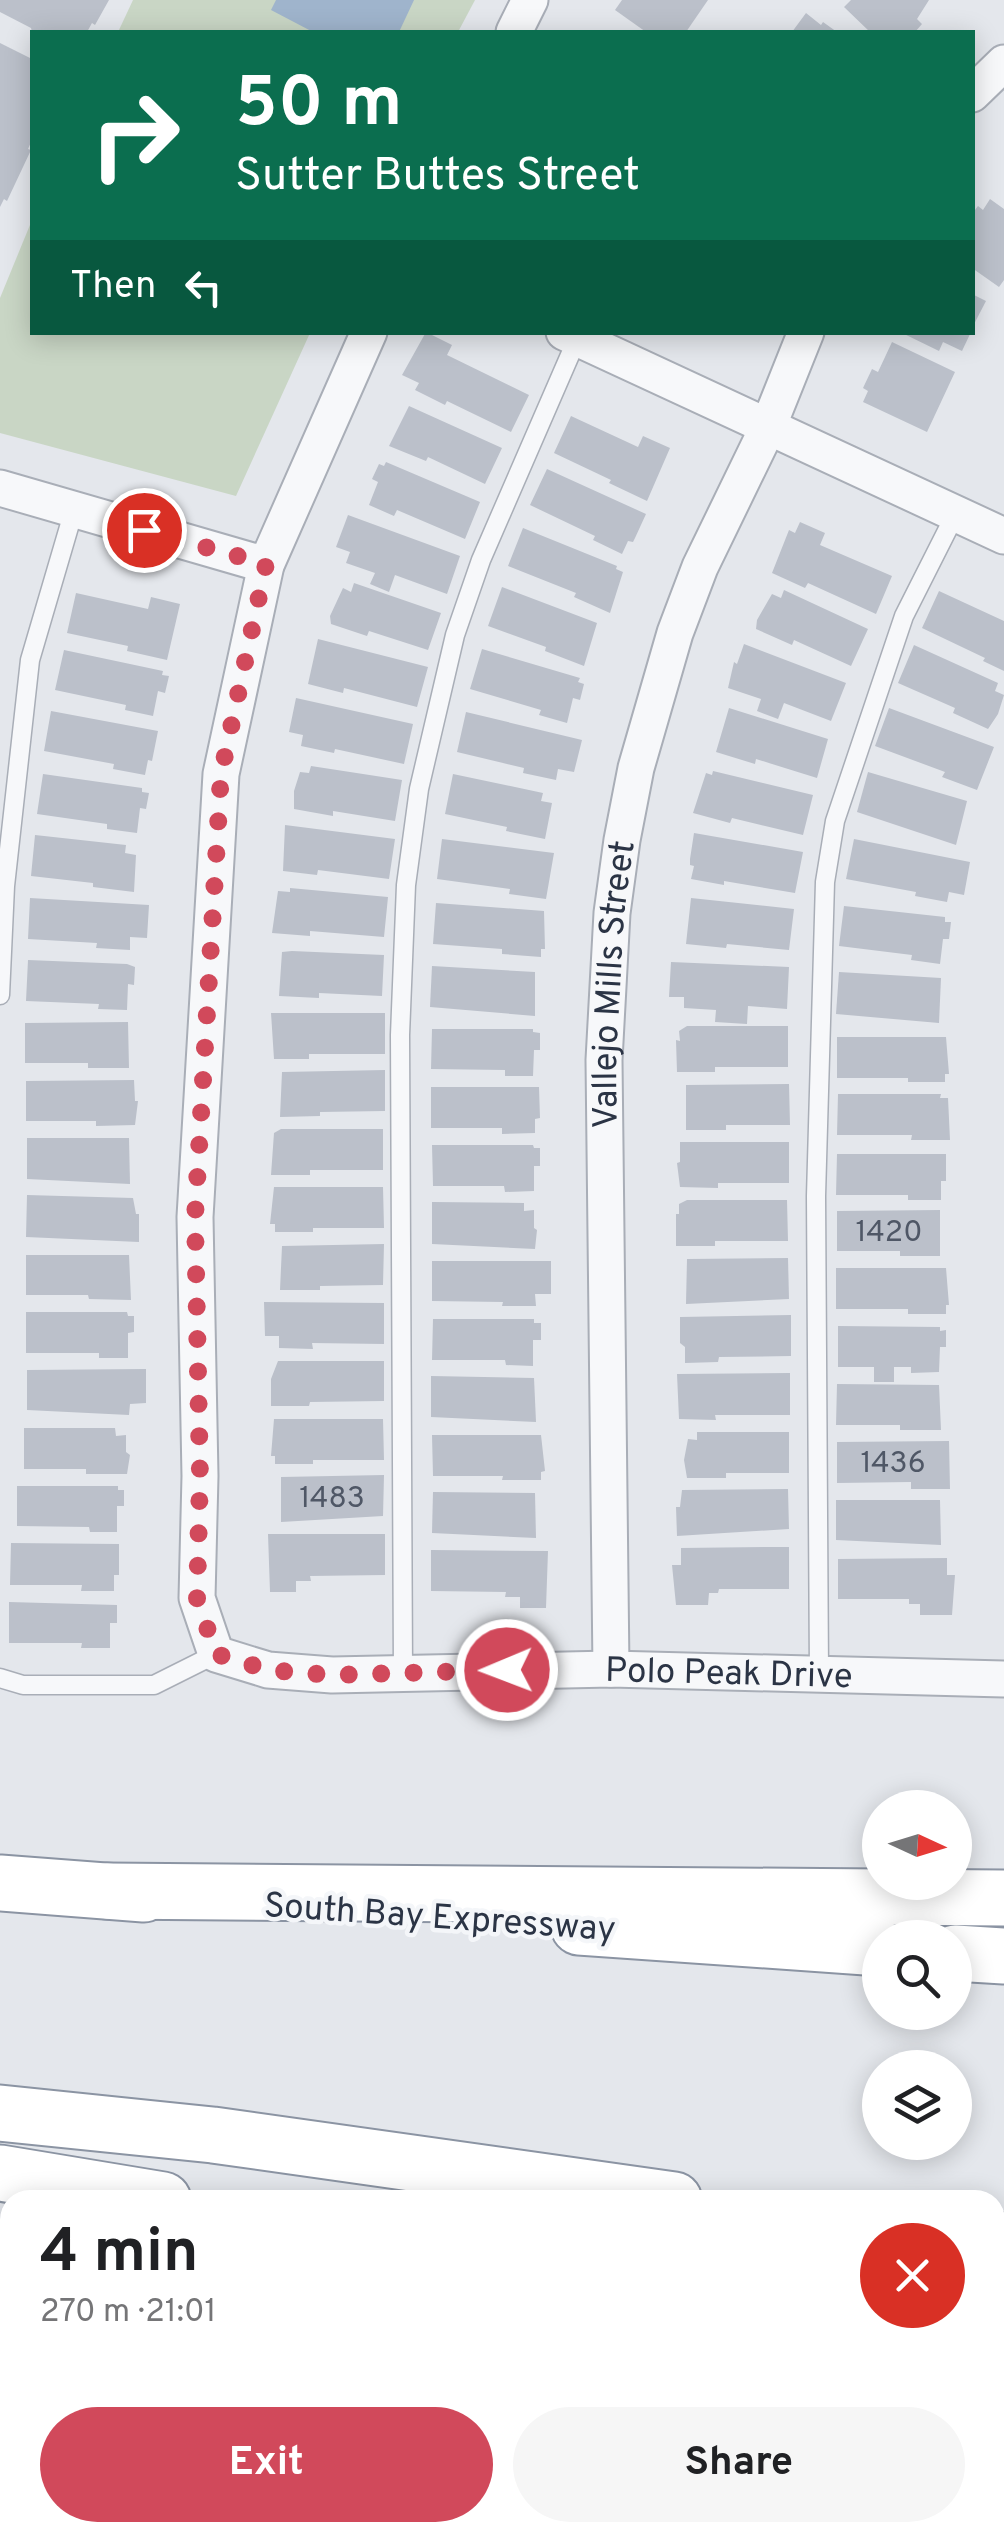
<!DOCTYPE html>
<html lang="en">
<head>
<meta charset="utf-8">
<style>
	body { margin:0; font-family:Overpass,sans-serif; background:#f6f6f6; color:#202124; height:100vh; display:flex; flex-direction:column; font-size:38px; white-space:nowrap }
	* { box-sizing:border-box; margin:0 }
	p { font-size:32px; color:#757577 }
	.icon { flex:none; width:55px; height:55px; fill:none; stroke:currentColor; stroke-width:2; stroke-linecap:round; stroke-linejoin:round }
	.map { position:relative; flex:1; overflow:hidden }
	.panel { position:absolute; left:0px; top:2190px; width:1005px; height:352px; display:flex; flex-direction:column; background:#fff; border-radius:30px 30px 0 0; box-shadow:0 5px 25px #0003 }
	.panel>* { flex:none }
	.hud { position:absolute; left:30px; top:30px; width:945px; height:305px; border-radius:0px; box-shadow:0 5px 25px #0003; background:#0b6e4f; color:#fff; overflow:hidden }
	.needle { width:65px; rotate:94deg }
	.tools { position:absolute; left:862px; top:1790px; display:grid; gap:20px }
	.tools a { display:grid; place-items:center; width:110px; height:110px; border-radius:50%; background:#fff; box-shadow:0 5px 25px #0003; font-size:50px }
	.pin { position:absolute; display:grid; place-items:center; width:85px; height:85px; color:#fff; margin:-42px; border:5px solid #fff; border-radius:50%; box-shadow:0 2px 10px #0007 }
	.me { position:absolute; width:110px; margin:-55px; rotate:269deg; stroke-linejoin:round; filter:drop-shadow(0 0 8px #0008) }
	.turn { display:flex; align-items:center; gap:35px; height:210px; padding:0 40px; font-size:45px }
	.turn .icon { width:130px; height:130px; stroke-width:2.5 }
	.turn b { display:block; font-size:70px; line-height:85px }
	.then { display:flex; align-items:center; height:95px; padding:0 40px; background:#0003; gap:20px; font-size:38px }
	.round { display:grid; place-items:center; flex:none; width:105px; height:105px; border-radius:52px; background:#f6f6f6 }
	.summary { display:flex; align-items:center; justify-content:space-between; height:170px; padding:0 40px }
	h1 { font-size:60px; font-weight:700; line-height:75px }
	.button { display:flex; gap:20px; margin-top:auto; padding:20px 40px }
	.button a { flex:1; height:115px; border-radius:60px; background:#d1495b; color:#fff; font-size:40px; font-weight:700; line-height:115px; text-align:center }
	.button a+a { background:#f6f6f6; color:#202124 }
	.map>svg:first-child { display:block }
	.green { fill:#c9d6c5 }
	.water { fill:#9fb4cc }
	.building { fill:#bbc0ca }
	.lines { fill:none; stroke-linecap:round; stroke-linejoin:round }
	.service-casing { stroke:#a9aeb7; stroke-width:21 }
	.minor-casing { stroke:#a9aeb7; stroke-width:39 }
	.motorway-casing { stroke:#8b94a3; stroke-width:59 }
	.service { stroke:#f7f8fa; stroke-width:18 }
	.minor { stroke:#f7f8fa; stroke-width:35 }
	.motorway { stroke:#fff; stroke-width:55 }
	.route { stroke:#d1495b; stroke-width:18; stroke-dasharray:0 32.4 }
	.labels { text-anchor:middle; stroke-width:9; stroke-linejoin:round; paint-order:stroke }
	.number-label { font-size:30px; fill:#4f5766 }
	.street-label { font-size:35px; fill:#2b3445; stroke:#f4f6f9 }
</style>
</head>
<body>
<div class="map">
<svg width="1004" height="2542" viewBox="0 0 1004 2542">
	<rect width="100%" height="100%" fill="#e4e7ec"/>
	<g class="green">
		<path d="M133,0H475L458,32H118Z"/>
		<path d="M32,220V332L310,333L236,496L0,433V298Z"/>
	</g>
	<path class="water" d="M276,0H414L399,32H313L271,10Z"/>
	<g class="building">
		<path d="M0,0H109L95,25L92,23L87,32H32L31,28L0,12Z"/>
		<path d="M622,0H708L686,32H646L615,10Z"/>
		<path d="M851,0H929L917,19L922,24L915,32H870L844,7Z"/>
		<path d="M806,13L821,25L823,22L837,32H792Z"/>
		<path d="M0,43L32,59V140L28,149L31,150L7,201L4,199L0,207Z"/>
		<path d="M990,199L1004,209V280L999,287L972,268V214L978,206L983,210Z"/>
		<path d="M972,294L986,301L972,328Z"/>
		<path d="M426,332L452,345L447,355L529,395L511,432L447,401L445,405L415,390L419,383L402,375Z"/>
		<path d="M900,332H971L962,351L943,342L939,351Z"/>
		<path d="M892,342L955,372L927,432L863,402L868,391L863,388L872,369L878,372Z"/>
		<path d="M409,406L502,448L485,484L428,457L426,461L389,446Z"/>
		<path d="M571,416L638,447L643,436L670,448L647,501L609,483L611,480L554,453Z"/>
		<path d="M386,462L480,502L465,539L397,510L394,516L369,505L378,482L372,479L379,464L384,466Z"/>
		<path d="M547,469L646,514L635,538L633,542L628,541L622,554L593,540L595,536L530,505Z"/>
		<path d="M348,515L460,556L447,594L395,575L389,592L370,584L375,573L346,563L350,552L336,547Z"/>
		<path d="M800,522L825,533L820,545L892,576L876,614L808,583L805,588L772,573L789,530L795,533Z"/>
		<path d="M523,528L617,566L616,569L623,572L610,613L574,597L576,593L508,566Z"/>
		<path d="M354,583L441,613L428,650L369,631L367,636L331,624L330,616L343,588L351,592Z"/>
		<path d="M502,587L597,623L584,666L545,651L546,647L488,626Z"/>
		<path d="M784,590L868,629L851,666L794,640L792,645L756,629L757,620L772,594L781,598Z"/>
		<path d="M939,591L1004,621V671L983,661L985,658L922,628Z"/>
		<path d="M76,593L148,609L151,597L180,604L167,660L127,651L128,646L67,633Z"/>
		<path d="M318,639L428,667L417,707L344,688L343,693L308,684Z"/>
		<path d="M744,644L846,683L831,721L784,703L778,719L757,711L761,699L728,688L734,662L737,664Z"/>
		<path d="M914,645L998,683L995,691L1004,695L998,714L988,729L953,713L955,708L898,683Z"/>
		<path d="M482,649L580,678L578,682L584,684L580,700L573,698L567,723L539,715L541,710L470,689Z"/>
		<path d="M64,650L163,671L162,675L169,676L165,693L158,691L153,716L125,710L126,705L55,690Z"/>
		<path d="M296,698L413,724L404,764L335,749L334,753L301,746L303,735L289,732Z"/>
		<path d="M729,708L828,739L817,778L756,759L755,764L716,752Z"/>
		<path d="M889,708L994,747L977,790L942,777L945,772L875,746Z"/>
		<path d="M51,711L158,731L152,761L148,760L145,775L113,769L114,764L44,751Z"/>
		<path d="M466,712L582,740L574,772L558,769L556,780L523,773L524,768L457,752Z"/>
		<path d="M311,766L402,780L395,821L333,811V816L294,809V791L300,772L309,773Z"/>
		<path d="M713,771L813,795L803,835L732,818L730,823L693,813L706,773L712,775Z"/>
		<path d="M868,772L967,801L956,845L857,812Z"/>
		<path d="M43,774L142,788V792L149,793L146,809L140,808L137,833L107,829V824L37,814Z"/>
		<path d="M453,774L543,793L541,801L552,803L545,839L506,831L507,827L445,814Z"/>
		<path d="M285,825L395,839L389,879L318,870L317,875L283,871Z"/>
		<path d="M694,833L803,852L795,893L724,881V885L691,879L694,866L690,865V859Z"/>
		<path d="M35,835L126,845L125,853L136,855L134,892L93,887V883L31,876Z"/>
		<path d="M442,839L554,853L546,899L509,894L510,889L437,879Z"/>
		<path d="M854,839L970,862L964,895L949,892L947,902L915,896L916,892L846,879Z"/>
		<path d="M290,888L388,897L384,937L310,931V936L272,933L278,891L290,892Z"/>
		<path d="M30,898L149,905L147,938L130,937V950L96,948L97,943L28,939Z"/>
		<path d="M691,898L794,909L789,950L727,944L726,948L686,944Z"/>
		<path d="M436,903L544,911L545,949H541V957L502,954V949L433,944Z"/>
		<path d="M844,906L945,917V922H951L949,939H943L940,964L911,960L912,955L839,946Z"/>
		<path d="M292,951L384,955L382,996L319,993V998L279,996L282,952Z"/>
		<path d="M28,960L127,964L135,967L134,985L128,984L127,1010L98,1009L99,1004L26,1001Z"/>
		<path d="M671,962L789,967L787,1009L748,1006L747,1024L715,1022L716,1010L684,1008V997H669Z"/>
		<path d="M432,966L535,972V1016L430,1007Z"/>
		<path d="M839,972L941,978L939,1023L836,1014Z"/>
		<path d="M271,1013H385V1054H309V1059H274Z"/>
		<path d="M128,1022L129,1068H88V1063H25V1023Z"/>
		<path d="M687,1026H788V1067H715V1072H677L676,1040L680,1041L679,1031Z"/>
		<path d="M432,1029H533V1032L540,1033V1050H534L533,1076H505V1070L431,1069Z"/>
		<path d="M837,1037H946L949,1074H945V1082H908V1078H837Z"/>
		<path d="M385,1070V1111L320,1112V1116L280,1117L282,1072Z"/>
		<path d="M134,1080L135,1101H138L135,1125L96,1126V1121H26V1081Z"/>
		<path d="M789,1084L790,1125H726V1130H686V1085Z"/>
		<path d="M431,1087H539L540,1118L535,1119V1133L502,1134V1128H431Z"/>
		<path d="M838,1094H941L940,1098H948L950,1140H911L912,1135H837Z"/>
		<path d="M281,1129H383V1170H310V1175H271L274,1133Z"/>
		<path d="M27,1138H129L130,1184L27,1179Z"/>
		<path d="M680,1142H789V1183H718V1188L680,1187L677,1163L680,1162Z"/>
		<path d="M432,1145H533L534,1148H540V1166H534V1191L505,1192L504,1186H433Z"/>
		<path d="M837,1154H946V1181H941V1200H908V1195H836Z"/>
		<path d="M274,1187H383L384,1228H313V1232H275V1224H270Z"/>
		<path d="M27,1195L133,1198L136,1214H139V1242L26,1237Z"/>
		<path d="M687,1200H787L788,1241H715V1246H676V1214H679V1204Z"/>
		<path d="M432,1202L524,1203V1211L534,1210V1228L537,1230L535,1249L432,1244Z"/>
		<path d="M940,1210V1256H900V1251H837V1211Z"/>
		<path d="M384,1244L383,1285L320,1286V1290H280L282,1246Z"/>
		<path d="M26,1255H129L131,1300L89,1299L88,1295H26Z"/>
		<path d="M788,1258L789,1299L686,1304L687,1259Z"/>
		<path d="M432,1261H551V1294H535L536,1306H502L503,1302L432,1301Z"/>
		<path d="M836,1268H946L949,1305H946V1314H908V1309H836Z"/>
		<path d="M264,1302L384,1303V1344L312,1343L313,1349L279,1348V1336H265Z"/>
		<path d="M26,1312H127L128,1316H134V1332L128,1333V1358H99V1353H26Z"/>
		<path d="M791,1315V1356L719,1357L718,1362L685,1363V1347L680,1343V1317Z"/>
		<path d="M433,1319H534V1323H541V1340H533V1366L506,1365L505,1360H432Z"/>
		<path d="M838,1326L940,1327V1331L946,1330V1347H940L939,1372L911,1373V1367H894V1382H874V1367H838Z"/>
		<path d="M278,1361H384V1401L310,1402L309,1406H271V1379Z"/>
		<path d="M146,1369V1403L130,1404L129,1415L27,1410V1370Z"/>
		<path d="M790,1373V1415H715L716,1420L679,1419L677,1374Z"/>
		<path d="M431,1376L534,1378L536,1422L431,1417Z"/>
		<path d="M837,1384L939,1385L941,1430H900V1425H836Z"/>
		<path d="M274,1419H383L384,1460H313V1464H275V1456H271Z"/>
		<path d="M24,1428H115L116,1436L126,1435V1452L130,1455L127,1474H86V1469H24Z"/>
		<path d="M697,1432H789V1473H726V1478H687L684,1460L688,1439L697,1440Z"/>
		<path d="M432,1435H541L545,1471L541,1472V1480H502L503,1476H433Z"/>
		<path d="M949,1441L950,1489H911V1482L837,1483V1442Z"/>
		<path d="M384,1475L383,1516L281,1522V1477Z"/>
		<path d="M17,1486H118V1490H124V1506H117V1532H90L89,1527L17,1526Z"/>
		<path d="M788,1489L789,1529L677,1536L676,1507H680L682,1490Z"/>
		<path d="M433,1492L535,1493L536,1538L432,1533Z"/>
		<path d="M836,1500H940L941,1545L836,1540Z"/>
		<path d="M268,1534H385V1575L310,1576L311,1581H296V1592H270Z"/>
		<path d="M11,1543L119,1544V1575H114V1591H81L82,1585H10Z"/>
		<path d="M771,1547H789V1589H719L718,1593H709L708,1605H676L672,1565H681V1548Z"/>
		<path d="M431,1550L548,1551L546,1608H520V1597H505L506,1592L431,1591Z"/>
		<path d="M947,1558V1575H955L952,1615H920V1604H909V1599H838V1559Z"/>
		<path d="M9,1602L117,1605V1623H110V1648H81L82,1643H9Z"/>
	</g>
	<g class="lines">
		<defs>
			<g id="service">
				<path d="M0,995L5,886L30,660L74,510"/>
				<path d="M403,1672L400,1035L406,885L419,789L455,635L481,560L577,339"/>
				<path d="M819,1674L816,1196L825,882L835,821L904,616L956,513"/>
				<path d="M0,1678L23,1685H154L216,1654"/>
				<path d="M0,2487L10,2494"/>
				<path d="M61,2532L73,2542"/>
			</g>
			<g id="minor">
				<path d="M514,32L530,0"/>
				<path d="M972,94L1004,63"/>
				<path id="s1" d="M369,332L266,565L221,774L195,1217L200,1476L197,1598L216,1654L268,1670L332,1675L611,1669L1004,1679"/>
				<path d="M564,332L1004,536"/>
				<path d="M0,488L266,565"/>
				<path id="s2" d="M611,1669L604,1060L612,913L622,840L636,768L675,633L700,567L768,427L806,332"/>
			</g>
			<g id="motorway">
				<path d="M0,1883L144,1894"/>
				<path d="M107,1891L1004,1898"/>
				<path d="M579,1927L880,1948"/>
				<path d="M955,1953L1004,1956"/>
				<path d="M0,2113L213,2135L674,2200"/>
				<path d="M0,2173L163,2200"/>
				<path d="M995,2240L1004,2241"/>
				<path d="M884,2532L892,2542"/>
			</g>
		</defs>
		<use href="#service" class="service-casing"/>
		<use href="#minor" class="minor-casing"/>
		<use href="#motorway" class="motorway-casing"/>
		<use href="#service" class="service"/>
		<use href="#minor" class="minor"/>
		<use href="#motorway" class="motorway"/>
	</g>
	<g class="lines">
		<path class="route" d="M144,530L266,564L221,774L195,1217L200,1476L197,1598L216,1654L268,1670L332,1675L507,1670"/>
	</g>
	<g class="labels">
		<g class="number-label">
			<text x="889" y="1241">1420</text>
			<text x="893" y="1472">1436</text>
			<text x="332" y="1507">1483</text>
		</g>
		<g class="street-label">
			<text dy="12" stroke="none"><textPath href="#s2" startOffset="685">Vallejo Mills Street</textPath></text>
			<text dy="12" stroke="none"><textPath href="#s1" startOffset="1868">Polo Peak Drive</textPath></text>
			<text transform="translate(440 1916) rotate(4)" y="12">South Bay Expressway</text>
		</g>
	</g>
</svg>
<div class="tools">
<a><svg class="needle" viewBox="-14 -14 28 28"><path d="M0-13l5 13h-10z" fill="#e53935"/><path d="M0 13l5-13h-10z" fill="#757577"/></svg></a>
<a><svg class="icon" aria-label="search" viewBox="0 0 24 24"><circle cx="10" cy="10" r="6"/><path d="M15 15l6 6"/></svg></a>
<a><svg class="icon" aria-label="layers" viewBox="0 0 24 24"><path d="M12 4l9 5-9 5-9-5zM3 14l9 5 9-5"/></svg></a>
</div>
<div class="pin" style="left:144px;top:530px;background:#d93025"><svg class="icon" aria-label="arrive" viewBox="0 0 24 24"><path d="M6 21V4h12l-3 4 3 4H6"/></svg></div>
<svg class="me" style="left:507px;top:1670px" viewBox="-20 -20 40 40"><circle r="17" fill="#d1495b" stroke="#fff" stroke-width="3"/><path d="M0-11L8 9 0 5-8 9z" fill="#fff"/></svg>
<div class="hud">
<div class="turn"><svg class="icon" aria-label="right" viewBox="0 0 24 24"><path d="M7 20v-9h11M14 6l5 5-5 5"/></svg><div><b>50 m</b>Sutter Buttes Street</div></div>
<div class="then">Then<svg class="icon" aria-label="left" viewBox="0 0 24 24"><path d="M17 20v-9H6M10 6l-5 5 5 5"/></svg></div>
</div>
<section class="panel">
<div class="summary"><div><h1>4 min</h1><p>270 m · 21:01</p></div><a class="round" style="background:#d93025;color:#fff"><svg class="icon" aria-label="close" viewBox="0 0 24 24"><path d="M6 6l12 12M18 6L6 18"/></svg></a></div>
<div class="button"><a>Exit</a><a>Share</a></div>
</section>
</div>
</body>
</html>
